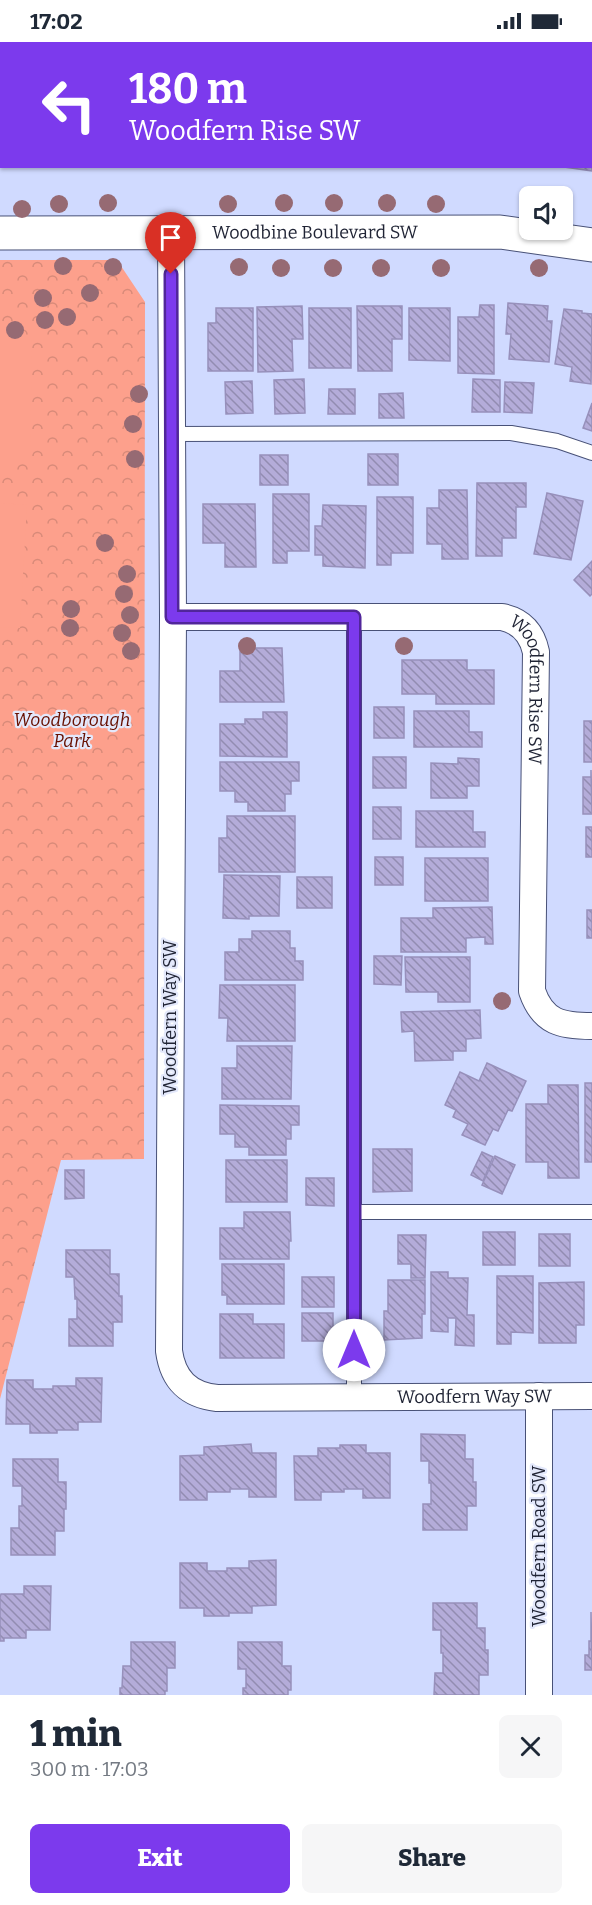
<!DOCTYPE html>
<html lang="en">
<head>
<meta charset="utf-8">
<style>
	body { margin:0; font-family:Bitter,serif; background:#f6f6f7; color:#1f2937; height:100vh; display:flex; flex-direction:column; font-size:22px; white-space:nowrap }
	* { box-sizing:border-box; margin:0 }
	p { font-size:20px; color:#747a83 }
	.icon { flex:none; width:33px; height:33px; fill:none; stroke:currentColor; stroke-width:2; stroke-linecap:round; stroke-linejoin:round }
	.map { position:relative; height:1653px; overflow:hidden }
	.panel { display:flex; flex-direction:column; background:#fff; flex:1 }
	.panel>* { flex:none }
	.banner { position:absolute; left:0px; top:0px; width:592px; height:126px; box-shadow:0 2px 4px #0004; background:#7c3aed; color:#fff; overflow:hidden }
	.buttons { position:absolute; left:519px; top:144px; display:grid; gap:12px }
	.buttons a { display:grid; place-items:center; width:54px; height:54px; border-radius:9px; background:#fff; box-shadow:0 2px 4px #0004; font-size:30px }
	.pin { position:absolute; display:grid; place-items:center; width:51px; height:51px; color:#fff; margin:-62px -26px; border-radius:50% 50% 50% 0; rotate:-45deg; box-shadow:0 0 6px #0007 }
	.pin .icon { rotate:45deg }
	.me { position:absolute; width:66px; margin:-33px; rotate:0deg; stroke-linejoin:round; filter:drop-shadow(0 0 4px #0008) }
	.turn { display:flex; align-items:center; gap:21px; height:126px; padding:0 30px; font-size:27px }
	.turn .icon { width:78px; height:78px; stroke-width:2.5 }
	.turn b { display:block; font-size:42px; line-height:51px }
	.round { display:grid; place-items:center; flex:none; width:63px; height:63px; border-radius:9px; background:#f6f6f7 }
	.head { display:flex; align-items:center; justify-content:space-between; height:102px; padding:0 30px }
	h1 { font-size:36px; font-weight:800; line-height:45px }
	.button { display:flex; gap:12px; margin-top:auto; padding:12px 30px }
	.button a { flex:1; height:69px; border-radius:9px; background:#7c3aed; color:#fff; font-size:24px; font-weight:800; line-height:69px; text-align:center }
	.button a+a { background:#f6f6f7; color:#1f2937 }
	.status { display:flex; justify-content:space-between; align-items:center; height:42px; padding:0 30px; background:#fff; direction:ltr }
	.status svg { height:16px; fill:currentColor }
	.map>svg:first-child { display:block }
	.park { fill:url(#park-crowns) }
	.garden { fill:#fda08c }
	.building { fill:url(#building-back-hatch); stroke:#9790bb; stroke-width:1.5 }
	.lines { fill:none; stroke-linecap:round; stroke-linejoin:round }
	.lane-casing { stroke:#485177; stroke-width:16 }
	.street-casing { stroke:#485177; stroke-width:28 }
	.secondary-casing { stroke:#485177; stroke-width:35 }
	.lane { stroke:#fff; stroke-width:14 }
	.street { stroke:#fff; stroke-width:26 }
	.secondary { stroke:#fff; stroke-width:33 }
	.tree { fill:#966a73 }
	.route-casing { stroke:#51269a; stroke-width:15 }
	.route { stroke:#7c3aed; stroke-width:10 }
	.labels { text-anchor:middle; stroke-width:4.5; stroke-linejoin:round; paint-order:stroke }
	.street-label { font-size:18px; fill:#1f2334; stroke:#e3e8fb }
	.park-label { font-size:18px; font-style:italic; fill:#670f00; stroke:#e3e8fb }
</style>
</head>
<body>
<div class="status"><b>17:02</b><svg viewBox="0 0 49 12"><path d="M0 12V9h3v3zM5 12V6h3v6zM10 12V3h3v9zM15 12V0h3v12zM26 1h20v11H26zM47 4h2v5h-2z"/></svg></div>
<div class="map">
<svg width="592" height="1653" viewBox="0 0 592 1653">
	<defs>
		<pattern id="park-crowns" width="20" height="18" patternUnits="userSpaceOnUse" patternTransform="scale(1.5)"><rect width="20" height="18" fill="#fda08c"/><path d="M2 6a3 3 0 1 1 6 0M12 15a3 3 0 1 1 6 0" fill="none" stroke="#d88a79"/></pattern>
		<pattern id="building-back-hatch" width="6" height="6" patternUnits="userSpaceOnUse" patternTransform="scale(1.5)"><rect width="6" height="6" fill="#b4acd9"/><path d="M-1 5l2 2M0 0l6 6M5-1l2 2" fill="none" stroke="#928cb1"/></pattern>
	</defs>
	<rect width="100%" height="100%" fill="#d0daff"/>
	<path class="park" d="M0,218H117L145,260L144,1117L61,1118L0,1357Z"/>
	<g class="garden">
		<path d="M0,296H32L30,421H0Z"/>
		<path d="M0,461L27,463L20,586L0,585Z"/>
	</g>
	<g class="building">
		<path d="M591,63L592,129L564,125L591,124Z"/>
		<path d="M508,261L548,264L547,279H552L549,320L509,317L511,292H506Z"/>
		<path d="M480,263H494V332L458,331V275H479Z"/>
		<path d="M302,264L303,297H292L293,329L258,330L257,265Z"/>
		<path d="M357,264H402V297H392V329H358Z"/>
		<path d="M216,266H253V329H208V281H216Z"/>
		<rect x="309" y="266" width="42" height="60"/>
		<path d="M409,266H450V319L409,318Z"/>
		<path d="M564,267L582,269V271L592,272L591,342L570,339L572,325L555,322Z"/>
		<path d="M304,337L305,371L275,372L274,338Z"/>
		<path d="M473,337L500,338V370H472Z"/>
		<path d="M252,339L253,371L226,372L225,340Z"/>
		<path d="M505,340L534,341L532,371L504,370Z"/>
		<path d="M329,347H355V372H328Z"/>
		<path d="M403,351L404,376H379V352Z"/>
		<path d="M592,361V389L583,386Z"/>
		<rect x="368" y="412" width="30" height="31"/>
		<rect x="260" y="413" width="28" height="30"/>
		<path d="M477,441H526V465H516V496H502V514H476Z"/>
		<path d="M439,448H467L468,517H442V502H427V466H439Z"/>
		<path d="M547,451L583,459L571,518L534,512Z"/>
		<path d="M273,452H309V509H287V521H273Z"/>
		<path d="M377,455H413V511H391V523H377Z"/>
		<path d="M203,462H255L256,525H225V501H203Z"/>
		<path d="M323,463L366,464L365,526L323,524V513H315V484H322Z"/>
		<path d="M592,519V552L590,554L574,538Z"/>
		<path d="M240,606H282L284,660H220V629H240Z"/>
		<path d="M402,618H467V628H494V662H436V652H402Z"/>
		<rect x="374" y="665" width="30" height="31"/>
		<path d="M414,669H469V690H482V705H414Z"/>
		<path d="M263,670H287V715L220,714V682H245V677H263Z"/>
		<rect x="584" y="679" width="8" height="41"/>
		<rect x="373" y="715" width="33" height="31"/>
		<path d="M458,716L479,717V744H467V756H431V721L458,722Z"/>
		<path d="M220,720H299V739H291V752H285V769H248V760H235V749H220Z"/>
		<path d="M591,728L592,772H583V735H591Z"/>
		<rect x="373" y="765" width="28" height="32"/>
		<path d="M416,769H473V790H485V805H416Z"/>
		<path d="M227,774H295V830H219V796H227Z"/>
		<rect x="586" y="785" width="6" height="30"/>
		<rect x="375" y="815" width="28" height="28"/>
		<rect x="425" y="816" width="63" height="43"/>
		<path d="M224,833L280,834L279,874H249V877L223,876Z"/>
		<rect x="297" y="835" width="35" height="31"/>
		<path d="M492,865L493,902H485V895L466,896V910H401V876H433V866Z"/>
		<rect x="587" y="868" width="5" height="28"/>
		<path d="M252,889H290V906H295V919H303V938H225V910H239V897H252Z"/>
		<path d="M374,914H402L401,943L374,942Z"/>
		<path d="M405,915H470V960H438V950H406Z"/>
		<path d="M220,943H295V999H227L228,976H219Z"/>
		<path d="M480,968L481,996L466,997V1009H453V1018L415,1019L414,989L402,990L401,970Z"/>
		<path d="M237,1004H292L291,1057H222V1026H237Z"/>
		<path d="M487,1021L526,1039L512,1069L508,1068L498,1089L493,1087L485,1103L462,1093L468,1082L453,1075L456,1068L445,1063L460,1030L479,1039Z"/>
		<rect x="585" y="1041" width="7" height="79"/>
		<path d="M548,1043H578L579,1136H548V1120H526V1062H548Z"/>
		<path d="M220,1063L299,1064V1083H291V1097H286V1113H249V1105H235V1092H220Z"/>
		<path d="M373,1107H412V1149L373,1150Z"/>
		<path d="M482,1110L493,1115L483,1139L471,1133Z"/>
		<path d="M495,1114L515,1123L502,1152L482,1143Z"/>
		<rect x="226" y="1118" width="61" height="42"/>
		<path d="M65,1128H84V1156L65,1157Z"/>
		<path d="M306,1136H334V1164L306,1163Z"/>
		<path d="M244,1170H290L291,1199H289V1217H220V1186H244Z"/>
		<rect x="483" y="1190" width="32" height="33"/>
		<rect x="539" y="1192" width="31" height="32"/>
		<path d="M398,1193H426L425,1236H411V1222H398Z"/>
		<path d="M66,1208H110V1232H119V1254H122V1280H113V1304H69V1277H77V1257H75L74,1235H66Z"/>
		<path d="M222,1222H284V1262H227V1253H222Z"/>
		<path d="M431,1230H448V1236H468L467,1273H474V1304L455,1303L456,1276H448V1290L431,1289Z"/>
		<path d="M497,1234H533V1291L511,1290V1302H497Z"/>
		<rect x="302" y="1235" width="32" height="30"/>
		<path d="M388,1238H425V1272H422V1296L384,1298V1269H388Z"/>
		<path d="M584,1240V1283H576V1301H539V1241Z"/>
		<rect x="302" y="1271" width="31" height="28"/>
		<path d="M220,1272H253V1282H284V1316H220Z"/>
		<path d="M76,1336H102L101,1380H78V1388H57V1391H30V1382H6L7,1338H33V1347H53V1344H76Z"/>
		<path d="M421,1392L465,1393V1417H473V1440H476V1464H467V1488H423V1462H431V1441H429V1419H421Z"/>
		<path d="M251,1402L252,1411H276V1455H249V1447H230V1450H207V1458H180V1414L204,1413V1405Z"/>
		<path d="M340,1403H366V1411H390V1456H363V1447H344V1450H321V1458H295L294,1414H318V1406H340Z"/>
		<path d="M13,1417H58V1440H66V1467H64V1489H55V1513H11V1486H19V1464H22V1444H13Z"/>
		<path d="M276,1518V1563L252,1564V1571H229V1574H204V1566H180V1521H207V1529H227V1526H249V1519Z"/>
		<path d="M24,1544H51L50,1588H26V1596H4V1599H0V1555L1,1552H24Z"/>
		<path d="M433,1561H477V1586H485V1608H488V1633H479V1653H434L435,1631H443V1611H441V1588H433Z"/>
		<path d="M591,1570L592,1628H585V1613H589V1599H591Z"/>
		<path d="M131,1600H175V1626H167V1649H165V1653H120V1646H122L123,1624H131Z"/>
		<path d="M238,1600H282V1624H291V1648H288V1653H243V1646H246V1627H238Z"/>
	</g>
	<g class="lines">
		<defs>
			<g id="lane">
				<path d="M172,392L511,391L557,399L592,411"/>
				<path d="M354,1170H592"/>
				<path d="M354,1354V575"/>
			</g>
			<g id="street">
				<path id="s1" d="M171,191L173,575L169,1309C173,1338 189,1353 217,1356L592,1354"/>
				<path id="s2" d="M173,575H502C521,579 532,591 536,610L532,949C543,981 562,984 592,984"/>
				<path d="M539,1653V1354"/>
			</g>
			<g id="secondary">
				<path id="s3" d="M0,191L500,190L592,203"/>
			</g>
		</defs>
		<use href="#lane" class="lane-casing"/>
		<use href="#street" class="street-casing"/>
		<use href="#secondary" class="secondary-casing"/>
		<use href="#lane" class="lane"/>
		<use href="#street" class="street"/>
		<use href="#secondary" class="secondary"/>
	</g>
	<g class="tree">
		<circle cx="108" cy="161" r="9"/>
		<circle cx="284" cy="161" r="9"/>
		<circle cx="334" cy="161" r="9"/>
		<circle cx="387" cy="161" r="9"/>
		<circle cx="59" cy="162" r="9"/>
		<circle cx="228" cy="162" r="9"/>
		<circle cx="436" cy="162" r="9"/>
		<circle cx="22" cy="167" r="9"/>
		<circle cx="63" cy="224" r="9"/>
		<circle cx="113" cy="225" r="9"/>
		<circle cx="239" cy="225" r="9"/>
		<circle cx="281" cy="226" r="9"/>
		<circle cx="333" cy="226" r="9"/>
		<circle cx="381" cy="226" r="9"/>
		<circle cx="441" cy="226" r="9"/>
		<circle cx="539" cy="226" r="9"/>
		<circle cx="90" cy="251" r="9"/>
		<circle cx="43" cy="256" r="9"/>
		<circle cx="67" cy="275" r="9"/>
		<circle cx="45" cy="278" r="9"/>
		<circle cx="15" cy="288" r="9"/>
		<circle cx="139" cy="352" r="9"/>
		<circle cx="133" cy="382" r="9"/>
		<circle cx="135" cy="417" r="9"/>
		<circle cx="105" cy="501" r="9"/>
		<circle cx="127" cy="532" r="9"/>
		<circle cx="124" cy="552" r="9"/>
		<circle cx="71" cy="567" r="9"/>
		<circle cx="130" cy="573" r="9"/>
		<circle cx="70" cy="586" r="9"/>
		<circle cx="122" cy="591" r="9"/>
		<circle cx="247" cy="604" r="9"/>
		<circle cx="404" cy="604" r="9"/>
		<circle cx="131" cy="609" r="9"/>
		<circle cx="502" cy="959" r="9"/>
	</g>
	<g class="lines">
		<defs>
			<path id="route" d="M171,232L172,575H354V1308"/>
		</defs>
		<use href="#route" class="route-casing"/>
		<use href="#route" class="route"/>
	</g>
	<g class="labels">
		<g class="street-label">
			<text dy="6" stroke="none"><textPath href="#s3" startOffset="315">Woodbine Boulevard SW</textPath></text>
			<text dy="6" stroke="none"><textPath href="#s2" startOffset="416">Woodfern Rise SW</textPath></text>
			<text transform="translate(170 975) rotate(-90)" y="6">Woodfern Way SW</text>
			<text dy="6" stroke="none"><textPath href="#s1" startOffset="1449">Woodfern Way SW</textPath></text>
			<text transform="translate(539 1504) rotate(-90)" y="6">Woodfern Road SW</text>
		</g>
		<g class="park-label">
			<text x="72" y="684">Woodborough<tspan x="72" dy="21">Park</tspan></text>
		</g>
	</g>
</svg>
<div class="buttons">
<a><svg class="icon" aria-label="sound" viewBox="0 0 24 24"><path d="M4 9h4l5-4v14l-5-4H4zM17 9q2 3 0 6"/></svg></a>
</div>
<div class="pin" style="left:171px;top:232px;background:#d93025"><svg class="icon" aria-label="arrive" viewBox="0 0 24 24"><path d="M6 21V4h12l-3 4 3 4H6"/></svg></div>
<svg class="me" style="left:354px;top:1308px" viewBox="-20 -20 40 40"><circle r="19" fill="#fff"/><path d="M0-13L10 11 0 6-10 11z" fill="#7c3aed"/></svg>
<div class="banner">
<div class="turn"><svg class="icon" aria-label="left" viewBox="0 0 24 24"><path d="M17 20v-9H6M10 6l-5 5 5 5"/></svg><div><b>180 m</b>Woodfern Rise SW</div></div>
</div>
</div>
<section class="panel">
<div class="head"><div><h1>1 min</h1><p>300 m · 17:03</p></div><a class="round"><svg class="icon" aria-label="close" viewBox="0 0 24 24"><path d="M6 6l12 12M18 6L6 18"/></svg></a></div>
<div class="button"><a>Exit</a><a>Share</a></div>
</section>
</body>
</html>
